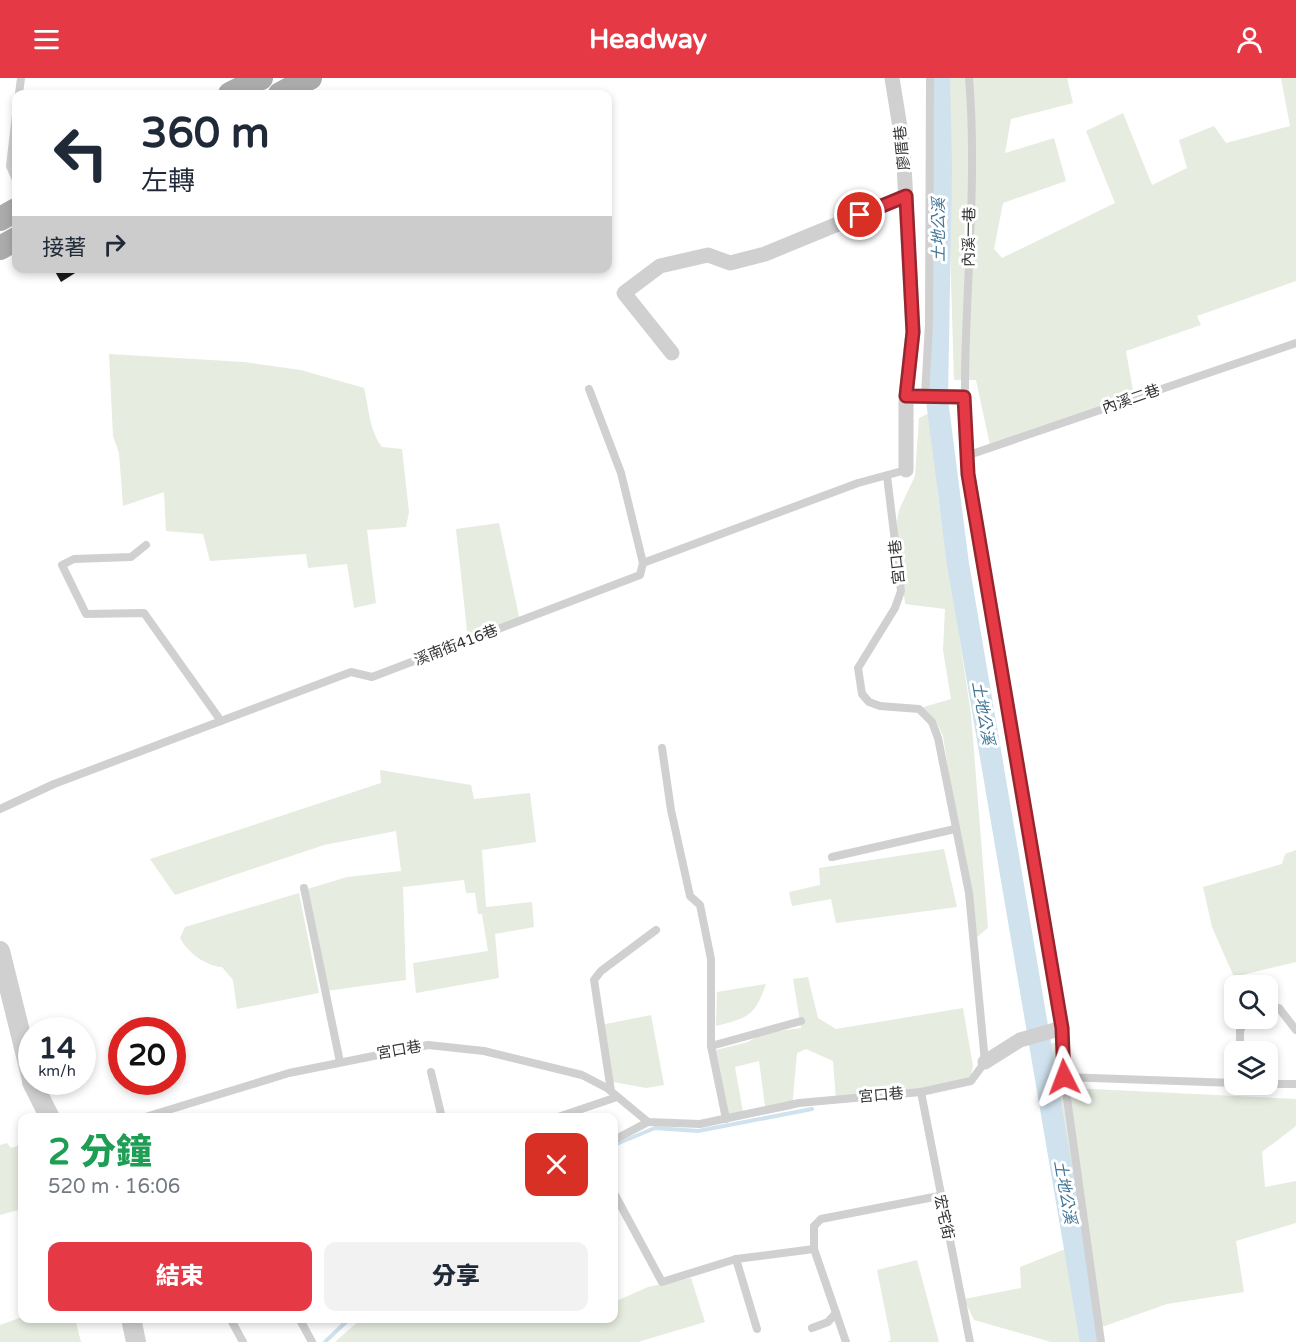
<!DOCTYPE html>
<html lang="zh-TW">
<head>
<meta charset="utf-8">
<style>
	body { margin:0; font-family:"Varela Round","Noto Sans TC",sans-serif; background:#f2f2f3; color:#1f2937; height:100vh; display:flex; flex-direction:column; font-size:22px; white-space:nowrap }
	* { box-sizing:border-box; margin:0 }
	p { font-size:20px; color:#747a83 }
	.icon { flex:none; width:33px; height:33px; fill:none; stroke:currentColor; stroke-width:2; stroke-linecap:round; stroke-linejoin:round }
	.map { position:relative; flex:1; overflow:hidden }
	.details { position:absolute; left:18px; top:1035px; width:600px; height:210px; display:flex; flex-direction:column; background:#fff; border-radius:12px; box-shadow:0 3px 9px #0003 }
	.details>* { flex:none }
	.banner { position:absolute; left:12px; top:12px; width:600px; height:183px; border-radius:12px; box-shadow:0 3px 9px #0003; background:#fff; color:#1f2937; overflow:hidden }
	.controls { position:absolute; left:1224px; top:897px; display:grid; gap:12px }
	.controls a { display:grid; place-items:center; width:54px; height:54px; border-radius:12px; background:#fff; box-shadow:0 3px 9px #0003; font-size:30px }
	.speed { position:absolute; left:18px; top:939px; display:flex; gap:12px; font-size:30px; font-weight:700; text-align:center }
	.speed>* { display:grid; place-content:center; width:78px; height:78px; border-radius:50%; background:#fff; box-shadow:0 3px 9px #0003; line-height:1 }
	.speed small { font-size:15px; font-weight:400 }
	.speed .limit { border:9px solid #d22; background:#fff; color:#111 }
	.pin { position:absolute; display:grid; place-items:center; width:51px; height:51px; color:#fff; margin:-26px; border:3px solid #fff; border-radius:50%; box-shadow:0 2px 6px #0007 }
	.me { position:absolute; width:66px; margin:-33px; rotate:357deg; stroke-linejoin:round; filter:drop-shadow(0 0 4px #0008) }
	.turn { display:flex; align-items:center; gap:21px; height:126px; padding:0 30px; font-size:27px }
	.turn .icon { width:78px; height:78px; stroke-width:2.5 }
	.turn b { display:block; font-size:42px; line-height:51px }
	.then { display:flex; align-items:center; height:57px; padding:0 30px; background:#0003; gap:12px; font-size:22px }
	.round { display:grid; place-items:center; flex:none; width:63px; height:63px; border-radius:12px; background:#f2f2f3 }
	.overview { display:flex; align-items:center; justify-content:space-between; height:102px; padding:0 30px }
	h1 { font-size:36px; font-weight:800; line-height:45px; color:#1e9e55 }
	.primary-button { display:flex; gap:12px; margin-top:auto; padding:12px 30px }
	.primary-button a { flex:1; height:69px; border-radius:12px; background:#e63946; color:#fff; font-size:24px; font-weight:800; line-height:69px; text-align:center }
	.primary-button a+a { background:#f2f2f3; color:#1f2937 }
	header { display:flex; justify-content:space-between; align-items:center; height:78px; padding:0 30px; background:#e63946; color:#fff; font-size:27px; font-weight:800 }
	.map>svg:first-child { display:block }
	.green { fill:#e6ecdf }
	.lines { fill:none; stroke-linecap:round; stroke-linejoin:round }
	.stream { stroke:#cfe2ee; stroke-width:4 }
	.river { stroke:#cfe2ee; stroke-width:22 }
	.building { fill:#1a1a1a }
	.service { stroke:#d0d0d0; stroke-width:8 }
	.minor { stroke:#d0d0d0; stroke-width:15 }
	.tertiary { stroke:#d0d0d0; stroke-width:20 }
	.primary { stroke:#ababab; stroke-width:24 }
	.route-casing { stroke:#96252e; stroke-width:15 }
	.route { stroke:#e63946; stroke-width:10 }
	.labels { text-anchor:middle; stroke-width:6; stroke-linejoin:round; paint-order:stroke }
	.street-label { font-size:15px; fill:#333; stroke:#fff }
	.water-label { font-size:16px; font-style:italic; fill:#3f7597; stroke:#fff }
</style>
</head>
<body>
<header><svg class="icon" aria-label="menu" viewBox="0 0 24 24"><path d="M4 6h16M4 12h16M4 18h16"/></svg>Headway<svg class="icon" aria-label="person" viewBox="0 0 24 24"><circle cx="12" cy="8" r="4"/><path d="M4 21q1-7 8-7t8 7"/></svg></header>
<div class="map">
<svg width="1296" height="1264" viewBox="0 0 1296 1264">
	<rect width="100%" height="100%" fill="#fff"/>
	<g class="green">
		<path d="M945,0H1067L1073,25L1011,41L1005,75L1054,60L1066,103L1003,125L994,171L1002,180L1115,125L1086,53L1123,35L1152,107L1187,90L1179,62L1214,48L1226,65L1290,48L1281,0H1296V203L1197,238L1201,247L1126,273L1133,313L1126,324L990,367L976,302H954Z"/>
		<path d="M109,276L244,284L301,292L364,310C369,330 369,352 382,369L402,371L409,434L406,449L367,452L376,525L354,530L347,486L308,490L306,476L210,483L203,456L166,453L164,414L123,428L119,375L113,358Z"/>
		<path d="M931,334L938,418L971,636L988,850L977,859L970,828L943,658L937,645L920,630L951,621L943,572L945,531L905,526L896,449L899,432L915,398L919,340Z"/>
		<path d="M499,445L520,543L468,562L456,451Z"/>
		<path d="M380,692L471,707L474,721L530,715L536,764L482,772L486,829L532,824L534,849L495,856L499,900L416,915L413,885L488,873L482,836H478L475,815H466L464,802L403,809L406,902L326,913L304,812L347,799L401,793L396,753L324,767L175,817L150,781L381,705Z"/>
		<path d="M944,771L957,829L836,845L831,821L792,828L789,814L820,807L819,790Z"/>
		<path d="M1296,772V884L1234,899L1212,849L1203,809L1282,786L1285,776Z"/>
		<path d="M299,815L319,915L237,931L233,902L222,889C206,888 188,875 180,860L185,849Z"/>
		<path d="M808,899L818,940L836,951L963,930L973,988L971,997L963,1006L836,1022L833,983L806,971L797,975L792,1031L766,1036L759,983L735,989L744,1040L726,1039L716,1000V972L748,964L764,955L801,950L793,901Z"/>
		<path d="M766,906C755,938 748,940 716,948L717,914Z"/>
		<path d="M651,937L664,1007L646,1010L608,1003L601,947Z"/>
		<path d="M1065,962L1071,1010L1296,1021V1048L1262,1074L1265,1109L1296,1103V1145L1236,1163L1244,1214L1167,1226L1099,1250L1101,1264H1051L974,1242L964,1221L1021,1210L1020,1189L1068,1170L1045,967Z"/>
		<path d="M7,1065L11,1070L22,1066V1131L0,1137V1067Z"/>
		<path d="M917,1182L939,1264H887L891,1262L877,1192Z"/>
		<path d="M691,1200L705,1244L638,1264H335L361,1241L614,1240V1224L648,1209Z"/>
		<path d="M22,1239L75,1241L81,1264H0V1247Z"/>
	</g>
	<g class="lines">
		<g class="stream">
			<path d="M614,1067L655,1050L698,1053L812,1031"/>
			<path d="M325,1264L350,1240"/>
		</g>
		<path class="river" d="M939,0L941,91L937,322L958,486L1091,1264"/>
	</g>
	<path class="building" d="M53,190H83L61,204Z"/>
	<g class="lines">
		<g class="service">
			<path d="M969,0C980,131 957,264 968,396L1062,950L1064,999L1101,1264"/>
			<path d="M19,16L21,0"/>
			<path d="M16,37L10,88L16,102"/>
			<path d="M589,311L621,395L643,485"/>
			<path d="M925,317L929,246L930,0"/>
			<path d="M966,378L1296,265"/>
			<path d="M146,467L131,479L74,481L62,487L86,536L144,535L221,643"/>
			<path d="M662,670L671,732L690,818L700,827L711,881V968L726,1041"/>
			<path d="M0,731L54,706L351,594L372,599L640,497L643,485L858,405L906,392"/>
			<path d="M832,779L955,751"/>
			<path d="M304,810L340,984"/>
			<path d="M1268,932L1279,930L1296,952"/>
			<path d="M711,968L801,943"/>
			<path d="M1240,974V952L1248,940"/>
			<path d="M431,994L442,1040"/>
			<path d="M1064,999L1234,1005"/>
			<path d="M1268,1006H1296"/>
			<path d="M611,1013L594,902L601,893L656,852"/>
			<path d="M921,1014L970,1264"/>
			<path d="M142,1040L289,995L428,967L484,973L582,997L607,1010L648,1044L700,1046L799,1025L921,1014L971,1003L985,984L969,815L938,660L932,644L919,631L880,628L869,624L862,616L858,590L895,530L901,513L887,398"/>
			<path d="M555,1040L617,1019"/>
			<path d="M614,1062L648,1044"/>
			<path d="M614,1115L662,1204L736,1181L814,1171"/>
			<path d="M736,1181L757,1251"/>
			<path d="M230,1240L243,1264"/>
			<path d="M299,1240L312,1264"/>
			<path d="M812,1250L828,1244L836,1235"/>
			<path d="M846,1264L814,1171V1148L821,1141L939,1118"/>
		</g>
		<g class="minor">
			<path d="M892,0L903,68L913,254L906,318V392"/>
			<path d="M672,275L624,215L660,188L708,177L730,185L765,176L906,118"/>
			<path d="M906,318L964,319"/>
			<path d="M985,984L1020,962L1062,950"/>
		</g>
		<g class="tertiary">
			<path d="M0,873L32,1002"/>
			<path d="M32,1004L50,1040"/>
			<path d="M131,1240L136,1264"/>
		</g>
		<g class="primary">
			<path d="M230,16L261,0"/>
			<path d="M280,16L310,0"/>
			<path d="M0,141L16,132"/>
			<path d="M0,170L16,161"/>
		</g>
	</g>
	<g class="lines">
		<defs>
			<path id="route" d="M860,137L906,118L913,254L906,318L964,319L968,396L1062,950L1064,999"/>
		</defs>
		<use href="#route" class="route-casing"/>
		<use href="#route" class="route"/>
	</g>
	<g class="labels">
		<g class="street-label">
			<text transform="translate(902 70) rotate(-96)" y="5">廖厝巷</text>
			<text transform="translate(969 159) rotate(-89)" y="5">內溪一巷</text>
			<text transform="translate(1131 321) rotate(-19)" y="5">內溪二巷</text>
			<text transform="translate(897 484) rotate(-96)" y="5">宮口巷</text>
			<text transform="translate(456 567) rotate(-21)" y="5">溪南街416巷</text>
			<text transform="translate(399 972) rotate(-10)" y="5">宮口巷</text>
			<text transform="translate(881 1017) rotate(-5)" y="5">宮口巷</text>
			<text transform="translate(944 1139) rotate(78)" y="5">宏宅街</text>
		</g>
		<g class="water-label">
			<text transform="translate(938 152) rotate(-90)" y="6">土地公溪</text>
			<text transform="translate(984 635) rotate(80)" y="6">土地公溪</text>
			<text transform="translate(1066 1114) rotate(80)" y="6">土地公溪</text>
		</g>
	</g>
</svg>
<div class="controls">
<a><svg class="icon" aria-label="search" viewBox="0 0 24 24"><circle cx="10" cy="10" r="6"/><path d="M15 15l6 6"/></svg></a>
<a><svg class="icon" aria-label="layers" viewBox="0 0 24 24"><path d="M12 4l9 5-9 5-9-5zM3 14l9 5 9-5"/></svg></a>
</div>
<div class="speed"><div>14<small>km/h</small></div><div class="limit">20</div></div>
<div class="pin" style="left:860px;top:137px;background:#d93025"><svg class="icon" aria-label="arrive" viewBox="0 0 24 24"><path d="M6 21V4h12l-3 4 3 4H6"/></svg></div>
<svg class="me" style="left:1064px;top:999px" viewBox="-20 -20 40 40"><path d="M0-17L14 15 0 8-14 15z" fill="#e63946" stroke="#fff" stroke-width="4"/></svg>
<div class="banner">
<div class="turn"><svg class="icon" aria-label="left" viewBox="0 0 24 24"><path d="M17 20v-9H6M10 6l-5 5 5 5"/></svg><div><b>360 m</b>左轉</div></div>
<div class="then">接著<svg class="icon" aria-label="right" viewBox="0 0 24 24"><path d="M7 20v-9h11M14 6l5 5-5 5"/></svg></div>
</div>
<section class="details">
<div class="overview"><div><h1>2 分鐘</h1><p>520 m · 16:06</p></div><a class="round" style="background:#d93025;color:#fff"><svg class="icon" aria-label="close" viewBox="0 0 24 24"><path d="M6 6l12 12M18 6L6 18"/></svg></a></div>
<div class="primary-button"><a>結束</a><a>分享</a></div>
</section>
</div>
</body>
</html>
